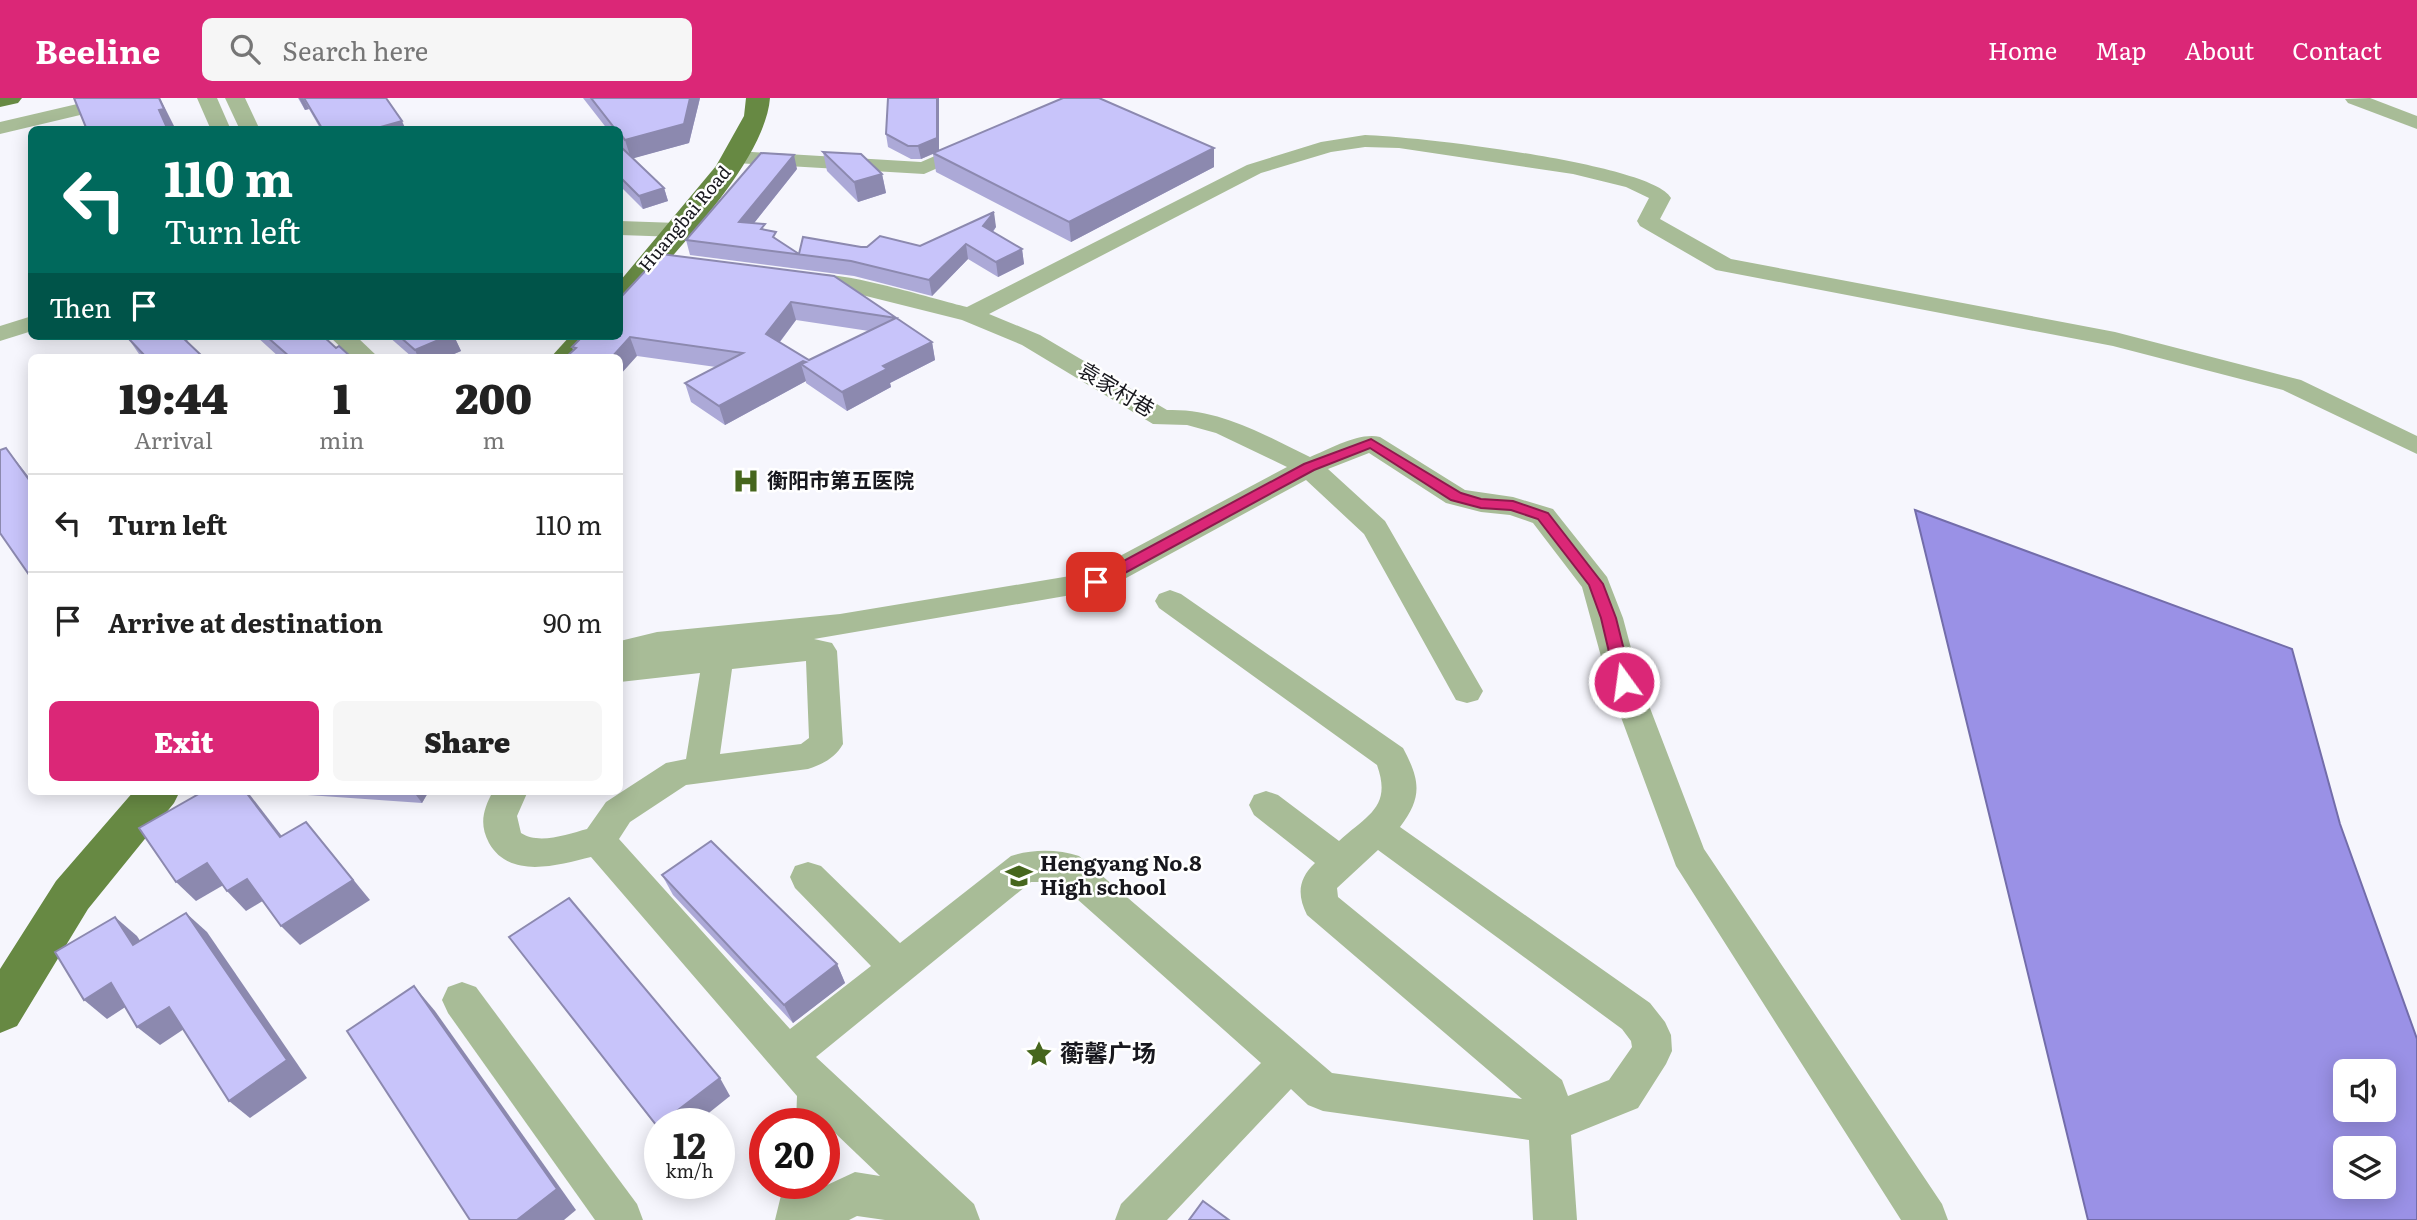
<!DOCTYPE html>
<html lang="en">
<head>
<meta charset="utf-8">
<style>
	body { margin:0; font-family:Literata,"Noto Sans SC",serif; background:#f6f6f6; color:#222; height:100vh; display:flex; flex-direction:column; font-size:26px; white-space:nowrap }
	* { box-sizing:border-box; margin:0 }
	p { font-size:23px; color:#767676 }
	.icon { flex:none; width:38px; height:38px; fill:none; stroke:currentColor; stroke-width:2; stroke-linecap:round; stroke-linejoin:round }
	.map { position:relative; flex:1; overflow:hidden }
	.drawer { position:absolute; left:28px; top:256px; width:595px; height:441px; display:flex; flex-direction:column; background:#fff; border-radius:10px; box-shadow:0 4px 18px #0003 }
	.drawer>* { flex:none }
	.banner { position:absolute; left:28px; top:28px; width:595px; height:214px; border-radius:10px; box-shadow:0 4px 18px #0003; background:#00695c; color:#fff; overflow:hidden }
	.controls { position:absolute; left:2333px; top:961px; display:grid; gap:14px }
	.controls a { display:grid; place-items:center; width:63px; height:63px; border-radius:10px; background:#fff; box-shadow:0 4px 18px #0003; font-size:35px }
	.speed { position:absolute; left:644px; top:1010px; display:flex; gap:14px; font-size:35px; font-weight:700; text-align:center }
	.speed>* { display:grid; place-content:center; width:91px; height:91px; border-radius:50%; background:#fff; box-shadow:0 4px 18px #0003; line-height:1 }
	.speed small { font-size:18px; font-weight:400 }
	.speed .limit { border:10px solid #d22; background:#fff; color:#111 }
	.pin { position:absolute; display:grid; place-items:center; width:60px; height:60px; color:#fff; margin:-30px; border-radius:14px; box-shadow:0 4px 10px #0006 }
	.me { position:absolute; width:77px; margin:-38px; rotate:346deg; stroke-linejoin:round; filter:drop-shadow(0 0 5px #0008) }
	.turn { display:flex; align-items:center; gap:24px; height:147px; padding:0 21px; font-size:32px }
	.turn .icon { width:91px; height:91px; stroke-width:2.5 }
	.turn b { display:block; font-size:49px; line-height:60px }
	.then { display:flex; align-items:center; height:66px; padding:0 21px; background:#0003; gap:14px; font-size:26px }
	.eta { display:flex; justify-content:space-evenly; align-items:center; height:119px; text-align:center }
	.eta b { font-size:42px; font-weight:800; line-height:49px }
	.cta { display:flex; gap:14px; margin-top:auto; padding:14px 21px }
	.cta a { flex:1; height:80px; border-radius:10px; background:#db2777; color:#fff; font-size:28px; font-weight:800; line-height:80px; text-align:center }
	.cta a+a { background:#f6f6f6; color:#222 }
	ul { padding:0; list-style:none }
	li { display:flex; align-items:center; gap:21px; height:98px; padding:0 21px; border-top:2px solid #e0e0e0 }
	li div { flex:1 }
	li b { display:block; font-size:26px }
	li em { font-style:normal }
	header { display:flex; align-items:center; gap:42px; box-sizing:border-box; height:98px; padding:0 35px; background:#db2777; color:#fff }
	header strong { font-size:33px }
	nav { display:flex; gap:38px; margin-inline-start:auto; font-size:24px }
	.search { width:490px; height:63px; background:#f6f6f6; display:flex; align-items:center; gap:18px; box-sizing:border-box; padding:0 24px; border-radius:10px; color:#767676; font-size:26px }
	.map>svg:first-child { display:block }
	.water { fill:#9a91e6; stroke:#736daa; stroke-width:2; fill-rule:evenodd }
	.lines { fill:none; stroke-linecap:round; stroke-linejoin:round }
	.minor { fill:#a8bc97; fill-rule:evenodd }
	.major { fill:#678943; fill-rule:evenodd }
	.wall { fill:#aca9d7; fill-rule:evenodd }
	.shaded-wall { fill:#8c89af }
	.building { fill:#c8c4fa; stroke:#8c89af; stroke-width:2; fill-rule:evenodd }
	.route { fill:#db2777; stroke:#8e194d; stroke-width:2 }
	.labels { text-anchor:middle; stroke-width:5; stroke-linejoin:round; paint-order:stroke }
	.far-street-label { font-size:18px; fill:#18181e; stroke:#fff }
	.street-label { font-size:21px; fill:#18181e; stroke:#fff }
	.poi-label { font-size:21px; font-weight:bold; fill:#18181e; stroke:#fff; text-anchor:start }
	.near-poi-label { font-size:24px; font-weight:bold; fill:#18181e; stroke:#fff; text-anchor:start }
</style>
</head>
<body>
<header>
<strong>Beeline</strong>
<div class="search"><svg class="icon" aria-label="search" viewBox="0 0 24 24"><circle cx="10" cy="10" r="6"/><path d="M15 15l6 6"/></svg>Search here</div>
<nav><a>Home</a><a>Map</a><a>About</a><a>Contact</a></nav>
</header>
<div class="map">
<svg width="2417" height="1122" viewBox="0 0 2417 1122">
	<rect width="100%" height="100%" fill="#f6f6fd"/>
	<path class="water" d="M1915,412L2292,551L2340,726L2417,941V1122H2088ZM2345,973H2384V1012H2345ZM2345,1050H2384V1088H2345Z"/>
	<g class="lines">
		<g class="minor">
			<path d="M103,0H138L135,4L0,36V24Z"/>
			<path d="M197,0H217L231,32H211Z"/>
			<path d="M225,0H245L260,32H240Z"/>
			<path d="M2370,0L2417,18V31L2348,5L2345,1Z"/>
			<path d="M1365,37C1411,38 1652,65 1671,100L1660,121L1731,161L2115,234L2301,282L2417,338V356L2283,292L2113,248L1716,172L1640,128L1637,123L1649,100L1626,89L1573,76L1399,50L1365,49L1331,54L1261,75L989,216L1040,237L1167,312C1219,310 1265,337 1310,359C1330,351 1359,334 1380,339L1465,392L1513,399L1553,411L1607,479L1623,520L1640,584L1704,751L1942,1106L1948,1122H1901L1676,768L1608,584L1582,489L1533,425L1510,417L1481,414L1446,405L1369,355L1328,371L1385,423L1483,593L1478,602L1467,605L1456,602L1364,436L1306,382L1106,491L814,541L832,545L837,553L843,646C835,660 823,666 808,671L686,687L630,724L619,741L790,931L871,868L795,790L790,779L795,768L808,764L821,768L900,845L1011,758C1032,751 1058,751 1079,758L1332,975L1522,1001L1307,817C1297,797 1298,781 1315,765L1254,717L1249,707L1254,697L1266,693L1278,697L1339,743C1368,717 1392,709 1377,667L1159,510L1155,503L1159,496L1170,492L1181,496L1403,650C1420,682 1423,699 1400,729L1650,905L1665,924L1671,937L1672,953L1666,966L1638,1010L1571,1037L1577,1122H1533L1529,1042L1323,1013L1308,1007L1291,991L1167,1122H1115L1121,1106L1261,965L1058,784H1031L816,959L974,1106L980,1122H885L857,1118L849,1122H775L784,1085H824V1077L827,1087L855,1074L880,1078L834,1034L832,1040L824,1043V1026H796L797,998L591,759C558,767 510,782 489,745C479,726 483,712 493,693H528L517,718L521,735C539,747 568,736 587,731L606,704L666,665L686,661L700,575L620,584V543L657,534L840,516L1088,475L1287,369L1216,335L1187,327L1153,326L1022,247L962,222L854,195L800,187L796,182L800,177C833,169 930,200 967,209L1247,67L1321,44ZM806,563L809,640L801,646L720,656L732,571ZM1378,752L1622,931L1631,943L1632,949L1609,982L1568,998L1562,982L1338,799L1337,790Z"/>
			<path d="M974,41L981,43L984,47L981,51L924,76L736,65L729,63L726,59L729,55L736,53L921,64Z"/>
			<path d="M620,123L678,125L686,127L689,132L686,137L678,139L620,137Z"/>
			<path d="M32,218V233L0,243V228Z"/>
			<path d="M329,238H356L378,259H351Z"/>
			<path d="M462,884L476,889L637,1106L643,1122H595L448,915L442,902L448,889Z"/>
		</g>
		<g class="major">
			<path d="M0,0H22L18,5L0,9Z"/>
			<path d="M746,0H770C765,64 672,157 630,206L620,208V183L716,68L744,18Z"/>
			<path d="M570,238H602L583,259H551Z"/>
			<path d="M134,693H180L174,705L88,811L17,928L0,935V871L56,783Z"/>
		</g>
	</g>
	<g class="wall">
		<path d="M298,0H386L406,32H321L309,11L305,12Z"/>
		<path d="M583,0H700L689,45L633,60L664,90L668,103L643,111L620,88V50L624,52L620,46V32H608Z"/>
		<path d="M939,0V52L1214,69L1071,144L936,74L933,56L921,61H911L888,49L886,36Z"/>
		<path d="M823,54L882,76L886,95L858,104L827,73Z"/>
		<path d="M797,71L754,125L766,132L778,142L799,156L861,149L920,148L996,129L993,134L1022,151L1024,166L998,179L968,161L932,198L854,178L690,157L686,142Z"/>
		<path d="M834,178L932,244L935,262L890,285L891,289L847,313L806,285V283L725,327L691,304L685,285L716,269L637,258L573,252L572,249ZM796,222L869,233L809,262L780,244Z"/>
		<path d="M134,238H199L186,243L203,259H141L128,240Z"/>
		<path d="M256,238H323L336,250L351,259H279Z"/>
		<path d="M388,238H454L461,253L447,259H412Z"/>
		<path d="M251,693H429L422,705Z"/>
		<path d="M662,777L837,866L845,885L793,925L673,797Z"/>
		<path d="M510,840L730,998L660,1026V1033Z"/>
	</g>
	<g class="shaded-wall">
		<path d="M159,0H160L175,30L168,32L159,12Z"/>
		<path d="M299,0H303L309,11L305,12Z"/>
		<path d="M690,0H700L689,45L631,61L625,42Z"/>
		<path d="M937,0H939V53L921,61L918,48Z"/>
		<path d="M402,23L406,32H370Z"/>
		<path d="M1214,50V69L1071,144L1069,124Z"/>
		<path d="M794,57L797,71L743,139L739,124Z"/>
		<path d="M882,76L886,95L858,104L854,84Z"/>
		<path d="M664,90L668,103L643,111L639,98Z"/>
		<path d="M994,114L996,129L985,143L983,128Z"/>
		<path d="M966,146L968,161L932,198L929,182Z"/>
		<path d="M1022,151L1024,166L998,179L996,164Z"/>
		<path d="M791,204L796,222L772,254L766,236Z"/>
		<path d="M178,238H199L182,244Z"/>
		<path d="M448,238H454L461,253L447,259H418L415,252Z"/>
		<path d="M630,239L637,258L620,277V259H612Z"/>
		<path d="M932,244L935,262L890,285L891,289L847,313L842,294L883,268Z"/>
		<path d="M803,263L804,268L801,266L806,283L725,327L719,308Z"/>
		<path d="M6,350L32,383V386Z"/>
		<path d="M245,693H247L298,759L280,739Z"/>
		<path d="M413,693H429L422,705Z"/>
		<path d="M306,724L370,802L300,847L281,828Z"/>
		<path d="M207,765L227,785L196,803L176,784Z"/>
		<path d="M247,781L266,801L246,813L227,793Z"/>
		<path d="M186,815L207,834L307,980L250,1020L229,1003Z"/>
		<path d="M115,819L137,838L155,866L133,847Z"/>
		<path d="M837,866L845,885L793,925L784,907Z"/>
		<path d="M111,885L133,904L107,921L84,902Z"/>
		<path d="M414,888L435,913L576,1112L564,1122H517Z"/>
		<path d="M169,909L190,927L160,947L137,929Z"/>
		<path d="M720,980L730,998L695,1026H661Z"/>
	</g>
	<g class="building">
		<path d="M74,0H159L164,11L159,12L168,32H87Z"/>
		<path d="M304,0H386L402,23L370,32H323Z"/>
		<path d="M591,0H690L684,26L625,42L620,35V32H616Z"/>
		<path d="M888,0H937V40L918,48H908L886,36Z"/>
		<path d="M1063,0H1099L1214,50L1069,124L933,55Z"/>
		<path d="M621,49L664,90L639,98L620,79V50Z"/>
		<path d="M823,54L861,56L882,76L854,84Z"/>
		<path d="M761,55L794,57L739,124L765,126L761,131L776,134L773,139L799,156L803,139L861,149H867L880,138L920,148L994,114L983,128L1022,151L996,164L966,146L929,182L851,163L686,142Z"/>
		<path d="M661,156L834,178L932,244L883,268L887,271L842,294L801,266L806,264L803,263L719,308L685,285L743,255L630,239L612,259H566L576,250L572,249L583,238H620V200ZM791,204L896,220L809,262L766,236Z"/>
		<path d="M134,238H181L203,259H146L128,240Z"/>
		<path d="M266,238H323L336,250L339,248L351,259H290Z"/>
		<path d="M399,238H448L415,252Z"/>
		<path d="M6,350L32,386V481L0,435V352Z"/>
		<path d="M204,693H245L280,739L306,724L353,782L281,828L247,781L227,793L207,765L176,784L139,730Z"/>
		<path d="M711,743L837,866L784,907L662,777Z"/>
		<path d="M569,800L720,980L657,1028L509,839Z"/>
		<path d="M186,815L287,962L229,1003L169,909L137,929L111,885L84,902L55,854L115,819L133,847Z"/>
		<path d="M414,888L557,1091L517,1122H470L347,933Z"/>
		<path d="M1203,1103L1229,1122H1189Z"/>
	</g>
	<path class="route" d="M1371,341L1461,395L1481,401L1513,403L1548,415L1603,486L1616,520L1632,584L1630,588L1624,590L1616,584L1601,520L1589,487L1538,421L1511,412L1481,410L1451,402L1370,350L1314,372L1101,488H1090L1088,484L1090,481L1304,366Z"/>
	<defs>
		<symbol id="hospital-bare" viewBox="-9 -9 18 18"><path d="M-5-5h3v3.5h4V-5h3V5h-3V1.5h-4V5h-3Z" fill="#46661d" stroke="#fff" stroke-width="2.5" paint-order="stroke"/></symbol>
		<symbol id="school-bare" viewBox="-9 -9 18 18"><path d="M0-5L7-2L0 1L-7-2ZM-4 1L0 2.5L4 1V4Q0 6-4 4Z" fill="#46661d" stroke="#fff" stroke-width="2.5" paint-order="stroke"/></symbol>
		<symbol id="sight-bare" viewBox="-9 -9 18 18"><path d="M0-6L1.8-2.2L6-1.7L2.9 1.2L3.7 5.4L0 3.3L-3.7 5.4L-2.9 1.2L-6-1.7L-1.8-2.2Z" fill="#46661d" stroke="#fff" stroke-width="2.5" paint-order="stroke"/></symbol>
	</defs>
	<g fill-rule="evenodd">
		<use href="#hospital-bare" x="727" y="364" width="38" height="38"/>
		<use href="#school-bare" x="1000" y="759" width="38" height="38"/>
		<use href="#sight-bare" x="1020" y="937" width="38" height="38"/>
	</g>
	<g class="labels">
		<g class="far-street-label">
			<text transform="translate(685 121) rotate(-50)" y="6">Huangbai Road</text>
		</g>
		<g class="street-label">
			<text transform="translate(1116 292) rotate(31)" y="7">袁家村巷</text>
		</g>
		<g class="poi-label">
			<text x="767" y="390">衡阳市第五医院</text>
			<text x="1040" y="773">Hengyang No.8<tspan x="1040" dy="24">High school</tspan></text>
		</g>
		<g class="near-poi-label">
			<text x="1060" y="964">蘅馨广场</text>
		</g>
	</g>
</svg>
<div class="controls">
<a><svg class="icon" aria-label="sound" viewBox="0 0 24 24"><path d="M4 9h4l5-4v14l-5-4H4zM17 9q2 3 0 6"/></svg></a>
<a><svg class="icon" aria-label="layers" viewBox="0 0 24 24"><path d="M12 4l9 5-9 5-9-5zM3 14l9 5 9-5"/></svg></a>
</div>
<div class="speed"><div>12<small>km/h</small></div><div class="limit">20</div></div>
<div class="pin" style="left:1096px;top:484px;background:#d93025"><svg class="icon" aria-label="arrive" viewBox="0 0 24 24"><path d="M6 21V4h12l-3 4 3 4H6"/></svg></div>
<svg class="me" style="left:1624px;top:584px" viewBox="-20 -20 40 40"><circle r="17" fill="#db2777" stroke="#fff" stroke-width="3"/><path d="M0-11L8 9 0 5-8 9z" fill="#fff"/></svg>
<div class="banner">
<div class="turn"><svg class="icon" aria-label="left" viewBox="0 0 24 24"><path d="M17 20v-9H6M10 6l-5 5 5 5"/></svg><div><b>110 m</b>Turn left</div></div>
<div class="then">Then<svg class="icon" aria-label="arrive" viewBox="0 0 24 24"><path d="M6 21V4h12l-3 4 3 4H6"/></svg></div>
</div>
<section class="drawer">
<div class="eta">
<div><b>19:44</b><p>Arrival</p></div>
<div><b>1</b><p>min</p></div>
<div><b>200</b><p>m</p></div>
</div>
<ul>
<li><svg class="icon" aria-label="left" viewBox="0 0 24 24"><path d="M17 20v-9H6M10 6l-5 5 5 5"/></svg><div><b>Turn left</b></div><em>110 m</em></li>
<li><svg class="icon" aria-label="arrive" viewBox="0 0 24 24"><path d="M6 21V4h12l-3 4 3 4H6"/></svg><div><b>Arrive at destination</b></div><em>90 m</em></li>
</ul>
<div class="cta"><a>Exit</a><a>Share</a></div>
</section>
</div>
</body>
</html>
